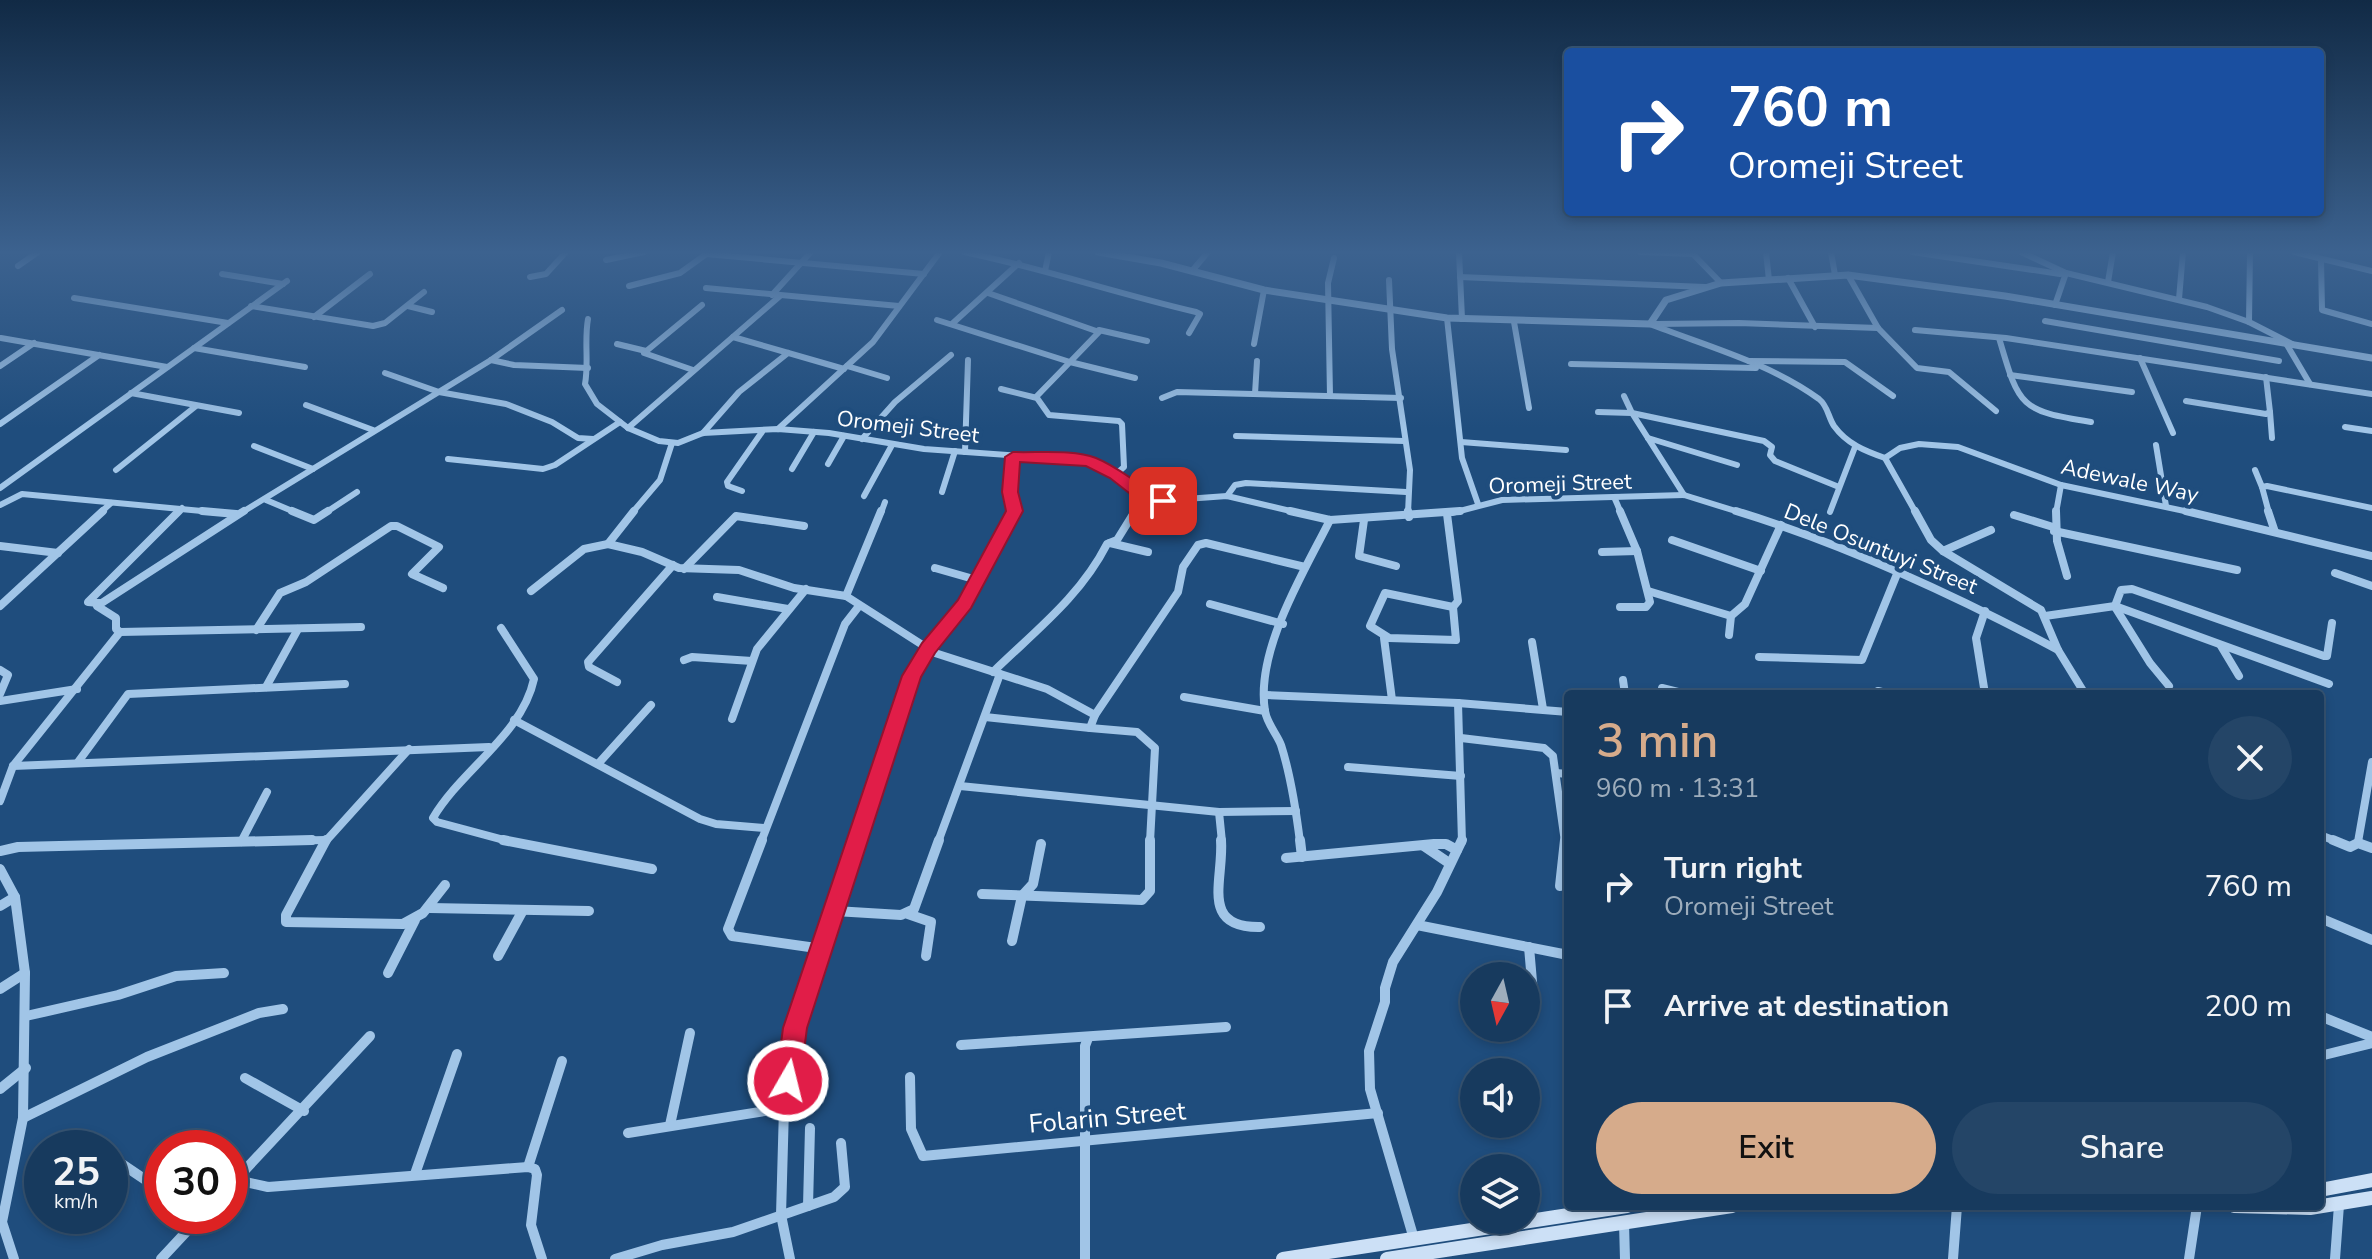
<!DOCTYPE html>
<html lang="en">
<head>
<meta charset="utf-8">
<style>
	body { margin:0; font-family:"Nunito Sans",sans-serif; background:#244567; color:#f1f3f6; height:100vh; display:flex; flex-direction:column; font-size:30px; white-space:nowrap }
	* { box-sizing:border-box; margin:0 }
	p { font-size:26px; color:#9eadbc }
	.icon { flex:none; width:44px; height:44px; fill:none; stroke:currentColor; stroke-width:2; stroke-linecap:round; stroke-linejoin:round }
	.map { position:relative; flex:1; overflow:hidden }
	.panel { position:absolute; left:1564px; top:690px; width:760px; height:520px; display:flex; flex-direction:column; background:#173a5e; border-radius:8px; box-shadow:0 4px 12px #0003,0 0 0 2px #365473 }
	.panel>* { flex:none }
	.hud { position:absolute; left:1564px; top:48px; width:760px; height:168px; border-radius:8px; box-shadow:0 4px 12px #0003,0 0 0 2px #365473; background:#1a4fa0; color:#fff; overflow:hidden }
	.needle { width:52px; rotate:188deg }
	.fabs { position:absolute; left:1460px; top:962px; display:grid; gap:16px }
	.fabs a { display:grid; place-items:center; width:80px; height:80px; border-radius:50%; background:#173a5e; box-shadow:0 4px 12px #0003,0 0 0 2px #365473; font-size:40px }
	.speed { position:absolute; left:24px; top:1130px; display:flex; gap:16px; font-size:40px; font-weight:700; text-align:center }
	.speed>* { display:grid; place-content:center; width:104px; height:104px; border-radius:50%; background:#173a5e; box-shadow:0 4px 12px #0003,0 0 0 2px #365473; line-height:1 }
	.speed small { font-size:20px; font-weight:400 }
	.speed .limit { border:12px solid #d22; background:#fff; color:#111 }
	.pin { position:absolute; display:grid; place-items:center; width:68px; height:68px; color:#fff; margin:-34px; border-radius:16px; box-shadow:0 4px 12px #0006 }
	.me { position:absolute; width:88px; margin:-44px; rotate:8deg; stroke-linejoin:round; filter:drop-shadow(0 0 6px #0008) }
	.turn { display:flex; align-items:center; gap:28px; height:168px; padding:0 32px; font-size:36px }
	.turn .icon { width:104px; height:104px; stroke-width:2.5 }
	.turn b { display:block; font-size:56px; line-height:68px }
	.round { display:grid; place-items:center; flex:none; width:84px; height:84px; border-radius:42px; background:#244567 }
	.overview { display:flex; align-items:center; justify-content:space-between; height:136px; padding:0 32px }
	h1 { font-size:48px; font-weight:600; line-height:60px; color:#d6ab8b }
	.action { display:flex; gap:16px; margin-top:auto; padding:16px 32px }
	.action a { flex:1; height:92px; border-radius:48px; background:#d6ab8b; color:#111; font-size:32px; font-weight:600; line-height:92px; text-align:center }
	.action a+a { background:#244567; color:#f1f3f6 }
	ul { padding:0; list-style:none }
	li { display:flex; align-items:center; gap:24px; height:120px; padding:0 32px }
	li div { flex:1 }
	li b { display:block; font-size:30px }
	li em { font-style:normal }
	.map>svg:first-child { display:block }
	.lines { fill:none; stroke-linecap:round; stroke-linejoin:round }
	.minor-far2 { stroke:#a1c5e7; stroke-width:6 }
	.minor-far1 { stroke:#a1c5e7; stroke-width:8 }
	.minor { stroke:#a1c5e7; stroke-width:10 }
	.tertiary { stroke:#a1c5e7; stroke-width:7 }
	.secondary { stroke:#cce0f6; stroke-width:14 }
	.route { fill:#e11d48; stroke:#92132f; stroke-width:2 }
	.labels { text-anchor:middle; stroke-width:8; stroke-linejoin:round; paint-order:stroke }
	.street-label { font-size:22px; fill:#fff; stroke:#1f4d7d }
	.near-street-label { font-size:26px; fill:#fff; stroke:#1f4d7d }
</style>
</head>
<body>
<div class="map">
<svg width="2372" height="1259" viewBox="0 0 2372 1259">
	<rect width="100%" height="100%" fill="#1f4d7d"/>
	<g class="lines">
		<g class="minor-far2">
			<path d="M964,252C1042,268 1118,294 1196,312L1200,314L1189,333"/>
			<path d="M1459,252L1462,319"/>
			<path d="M1640,252L1693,254"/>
			<path d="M1691,252L1721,283"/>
			<path d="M1766,252L1769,280"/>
			<path d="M1831,252L1835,275"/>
			<path d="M1912,252L2060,274"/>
			<path d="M2021,252L2066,273L2207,307L2249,322L2292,344"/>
			<path d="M2294,252L2372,271"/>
			<path d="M706,254L924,274"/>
			<path d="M2321,259L2322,310L2372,324"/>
			<path d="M606,260L644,252"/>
			<path d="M18,266L38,252"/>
			<path d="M1045,271L1049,252"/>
			<path d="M1192,271L1208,252"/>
			<path d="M222,274L283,284"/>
			<path d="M1848,275L1878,328L1917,368L1949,372L1996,411"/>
			<path d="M530,277L546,274L566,252"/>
			<path d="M1460,277L1705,287"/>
			<path d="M1788,278L1815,327"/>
			<path d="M1389,280L1392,349L1410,470L1408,513"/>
			<path d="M2108,282L2113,252"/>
			<path d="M629,286L680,273L709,252"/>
			<path d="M706,288L899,306"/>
			<path d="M772,295L811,252"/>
			<path d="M74,298L228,323"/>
			<path d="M2179,299L2183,252"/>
			<path d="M2055,305L2066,273"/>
			<path d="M251,306L373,326L385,323L424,292"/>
			<path d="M408,306L432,312"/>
			<path d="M314,317L370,274"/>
			<path d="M1447,318L1462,458L1478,504"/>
			<path d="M588,319C584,341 589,362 585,384L597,404L628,428L659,441L678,443L703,433L778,429L829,433L924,449L1089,461L1116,474L1144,496L1158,501L1227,496L1299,513"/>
			<path d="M937,320L1070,362L1099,332L988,293"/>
			<path d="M2045,321L2279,361"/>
			<path d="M1514,322L1529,408"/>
			<path d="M2249,322L2250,252"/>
			<path d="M953,323L1019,263"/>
			<path d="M1650,324C1706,346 1770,363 1819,399C1828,406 1828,417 1834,426C1847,444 1865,451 1885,458"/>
			<path d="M1655,324L1739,323L1878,328"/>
			<path d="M1099,330L1147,341"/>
			<path d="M1915,330L2006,338L2372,394"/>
			<path d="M733,337L844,369"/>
			<path d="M1,338L167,367"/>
			<path d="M1999,338C2019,406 2019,411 2091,422"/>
			<path d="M617,344L646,351"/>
			<path d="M1254,344L1264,290"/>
			<path d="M2287,345L2310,384"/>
			<path d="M194,348L305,367"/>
			<path d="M2140,358L2173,433"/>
			<path d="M491,360L514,365L588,368"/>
			<path d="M1749,361L1845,362L1893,396"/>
			<path d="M1571,364L1756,368"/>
			<path d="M0,366L34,343"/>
			<path d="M847,366L887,378"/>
			<path d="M693,370L644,353L702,305"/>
			<path d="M385,373L439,392L506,404L552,422L578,438L593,439"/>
			<path d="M2010,375L2132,392"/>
			<path d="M1001,389L1037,398L1049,415L1119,421L1122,424L1124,467L1116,474"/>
			<path d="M131,393L239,413"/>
			<path d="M1255,394L1257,361"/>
			<path d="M1330,396L1328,283L1334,258"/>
			<path d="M1036,397L1070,362L1135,378"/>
			<path d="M1162,398L1177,392L1401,398"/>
			<path d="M2186,401L2266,414L2270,412L2266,377"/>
			<path d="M306,405L373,430"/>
			<path d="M1598,412L1632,413L1624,396"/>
			<path d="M2270,412L2272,438"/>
			<path d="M1632,413L1764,441L1772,447L1770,455L1775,461L1839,487"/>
			<path d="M1632,413L1684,495"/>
			<path d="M0,424L99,355"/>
			<path d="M2345,427L2372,431"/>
			<path d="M628,428L780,296"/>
			<path d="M778,429L873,342L940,252"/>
			<path d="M703,433L739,392L788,353"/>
			<path d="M1236,436L1404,441"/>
			<path d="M1648,438L1737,465"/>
			<path d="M862,439L895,402L951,355"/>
			<path d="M1461,442L1566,450"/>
			<path d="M2156,445L2166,506"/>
			<path d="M254,446L313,469"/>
			<path d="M965,452L968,360"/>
			<path d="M1013,457L1010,492L1014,513"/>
			<path d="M1885,458L1900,448L1919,444L1958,447L2061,485L2194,513"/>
			<path d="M1885,458L1916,513"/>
			<path d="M448,459L543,469L555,465L620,422"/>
			<path d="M828,464L844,436"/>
			<path d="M792,469L814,432"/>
			<path d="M116,470L196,406"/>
			<path d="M2255,470L2262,487"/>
			<path d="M0,488L287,281"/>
			<path d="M742,491L728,486L727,482L762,432"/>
			<path d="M942,492L955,451"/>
			<path d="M1684,495L1742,513"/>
			<path d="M864,496L892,445"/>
			<path d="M1227,496L1235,485L1246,483L1406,492"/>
			<path d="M1615,499L1621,513"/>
			<path d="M266,500L297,513"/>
			<path d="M0,505L22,494L223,513"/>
			<path d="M1830,512L1855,447"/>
			<path d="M100,513L111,503"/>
			<path d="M177,513L182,508"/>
			<path d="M241,513L491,360L562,310"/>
			<path d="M325,513L357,492"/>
			<path d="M632,513L660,480L672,443"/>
			<path d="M881,513L885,502"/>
			<path d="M1134,513L1139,505"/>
			<path d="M1452,513L1502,500L1684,495"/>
			<path d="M2056,513L2061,485"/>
			<path d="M2269,513L2262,487L2267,486L2372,508"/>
		</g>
		<g class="minor-far1">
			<path d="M202,511L236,514"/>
			<path d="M244,511L97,606L116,618V629L120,632L361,627"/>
			<path d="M292,511L314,520L328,511"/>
			<path d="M634,511L608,544L642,552L679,568L739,570L794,588L846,596L935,653L1047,689L1095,715"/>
			<path d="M1290,511L1330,520L1460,511"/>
			<path d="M1408,511L1409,517"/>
			<path d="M1620,511L1637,551L1650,602L1646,607H1620"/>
			<path d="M1736,511C1847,545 1955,595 2058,650"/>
			<path d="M1915,511L1931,540L1943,551L2041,610L2058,650L2085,694"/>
			<path d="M2056,511L2057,541L2067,576"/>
			<path d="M2186,511L2372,556"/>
			<path d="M2268,511L2275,532"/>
			<path d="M1447,514L1458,601L1453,607"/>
			<path d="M2014,515L2053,527"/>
			<path d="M1364,520L1359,556L1396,566"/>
			<path d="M2054,531L2237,570"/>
			<path d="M1672,540L1761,571"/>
			<path d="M1110,543L1148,552"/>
			<path d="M0,546L58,553"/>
			<path d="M1943,551L1991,530"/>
			<path d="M1602,552L1637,551"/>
			<path d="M935,568L977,580"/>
			<path d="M684,569L736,516L804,526"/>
			<path d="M2335,573L2372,586"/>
			<path d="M531,591L584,549L608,544"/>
			<path d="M1648,591L1731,616"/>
			<path d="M1385,593L1453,607L1456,640L1389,638L1370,626Z"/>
			<path d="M846,596L881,511"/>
			<path d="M717,597L788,609"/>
			<path d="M99,603L88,602L179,511"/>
			<path d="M1210,604L1283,624"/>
			<path d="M0,606L103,511"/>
			<path d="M2115,606L2121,590L2132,589L2324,656H2327L2332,623"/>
			<path d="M2115,607L2150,663L2169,686"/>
			<path d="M1985,611L1976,638L1985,694"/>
			<path d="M2045,616L2115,606L2329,684"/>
			<path d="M501,628L534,679C522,735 461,770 433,818L437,822L511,842"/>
			<path d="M256,630L280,593L306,582L391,526H397L439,547L412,574L443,588"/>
			<path d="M1729,635L1731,616L1745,604L1781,525"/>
			<path d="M1384,638L1392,700"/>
			<path d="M1532,642L1543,709"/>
			<path d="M2221,646L2239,676"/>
			<path d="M1759,657L1862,660L1897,574"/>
			<path d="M684,660L692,657L752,661"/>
			<path d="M0,670L8,675L0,694"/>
			<path d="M993,672C1035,631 1080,597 1107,544L1117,540L1135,511"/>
			<path d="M1623,680L1625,694"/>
			<path d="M617,682L589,667L588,662L673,565"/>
			<path d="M266,687L298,629"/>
			<path d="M1662,688L1686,694"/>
			<path d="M1878,691L1890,694"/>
			<path d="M1266,695L1458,703L1568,712"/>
			<path d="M1184,697L1265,711"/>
			<path d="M0,701L77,689"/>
			<path d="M1458,703L1462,842"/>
			<path d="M985,717L1090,728"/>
			<path d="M732,719L757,649L806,589"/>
			<path d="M514,720L700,819L716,824L764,828"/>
			<path d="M1461,738L1544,748L1553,756L1565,842"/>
			<path d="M78,762L128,694L345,684"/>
			<path d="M598,764L651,705"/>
			<path d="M13,766L489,747"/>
			<path d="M1348,767L1461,776"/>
			<path d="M1556,773L1568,774"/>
			<path d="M960,786L1219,812L1296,811"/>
			<path d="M0,801L13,766L120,632"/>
			<path d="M1219,812L1222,842"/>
			<path d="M2320,835L2338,842"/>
			<path d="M224,842L326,840"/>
			<path d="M241,842L267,792"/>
			<path d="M325,842L409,749"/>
			<path d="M761,842L845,624L859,606"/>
			<path d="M857,842L912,676L928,648L964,604L1015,511"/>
			<path d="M938,842L1000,674"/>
			<path d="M1150,842L1155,748L1137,732L1090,728L1095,715L1178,592L1183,567L1198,545L1206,543L1305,567"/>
			<path d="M1300,842C1296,810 1291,776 1281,745C1277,734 1267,724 1265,711C1255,651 1304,572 1330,520"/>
			<path d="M2358,842L2372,762"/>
		</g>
		<g class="minor">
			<path d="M326,840L286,915V922L403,924L423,913L445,885"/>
			<path d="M503,840L652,869"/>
			<path d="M762,840L728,929L732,936L823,949"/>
			<path d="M1221,840C1224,880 1199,928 1260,927"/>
			<path d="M1300,840L1302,857"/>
			<path d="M2333,840L2350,847L2358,843L2372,848"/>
			<path d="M1424,846L1449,863"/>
			<path d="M0,851L18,847L312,840"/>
			<path d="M1286,858L1434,844H1446L1457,850"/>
			<path d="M0,869L15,897L25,973L23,1118L2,1222L14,1259"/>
			<path d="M1560,886L1565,840"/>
			<path d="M982,894L1142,900L1150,891V840"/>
			<path d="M0,906L15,897"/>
			<path d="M430,908L589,911"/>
			<path d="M835,911L901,915L914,909L939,840"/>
			<path d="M908,914L931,922L926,956"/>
			<path d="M2320,918L2372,940"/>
			<path d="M1417,925L1568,955"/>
			<path d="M1012,941L1022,896L1033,884L1041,844"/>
			<path d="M1529,947L1533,993L1531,1018"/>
			<path d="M498,956L523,910"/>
			<path d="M388,973L415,920"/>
			<path d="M0,989L25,973"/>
			<path d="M26,1016L118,995L176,976L224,973"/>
			<path d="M2320,1016L2372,1037"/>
			<path d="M961,1045L1226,1027"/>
			<path d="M2320,1056L2372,1043"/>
			<path d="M910,1077L911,1129L923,1156L1378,1113"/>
			<path d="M245,1078L304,1111"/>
			<path d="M0,1089L26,1068"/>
			<path d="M23,1118L147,1057L259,1013L283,1009"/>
			<path d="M670,1125L690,1033"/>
			<path d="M628,1133L784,1108"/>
			<path d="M79,1136L98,1148"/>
			<path d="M110,1156L162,1191"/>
			<path d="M528,1167L562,1061"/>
			<path d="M415,1174L457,1054"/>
			<path d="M237,1180L268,1187L528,1167L535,1169L537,1175L531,1225L542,1259"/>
			<path d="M230,1186L370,1036"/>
			<path d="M808,1206L810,1128"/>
			<path d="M1624,1223L1625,1259"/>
			<path d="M1414,1239L1370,1089L1369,1051L1385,1002V988L1393,962L1437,892L1462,840"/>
			<path d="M161,1259L201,1216"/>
			<path d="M615,1259L662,1245L733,1232L834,1197L845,1187L841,1143"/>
			<path d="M790,1259L781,1215L784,1108L795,1028L857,840"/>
			<path d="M1085,1259V1046L1088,1038"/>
			<path d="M1953,1259L1957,1206"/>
			<path d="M2189,1259L2197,1206"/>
			<path d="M2335,1259L2339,1205"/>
		</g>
		<path class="tertiary" d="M1098,252L1161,263L1264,290L1447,318L1650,324L1666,300L1721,283L1848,275L2005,296L2372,358"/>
		<g class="secondary">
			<path d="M2320,1190L2372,1180"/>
			<path d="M2234,1206L2310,1208L2372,1198"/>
			<path d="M1283,1259L1627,1206"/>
			<path d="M1387,1259L1732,1206"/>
		</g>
	</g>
	<linearGradient id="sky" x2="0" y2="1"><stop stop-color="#112a45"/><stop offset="0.59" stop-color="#3c628f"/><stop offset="1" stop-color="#3c628f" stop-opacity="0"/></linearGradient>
	<rect width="2372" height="428" fill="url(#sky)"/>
	<path class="route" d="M1013,452C1038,453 1073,449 1096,458C1123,469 1142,490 1169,498L1172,501L1163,507L1138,500L1110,478L1086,466L1020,462L1018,492L1023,511L971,608L935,653L921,677L807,1028L800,1081L796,1090L788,1093L779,1090L776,1081L783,1028L902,676L922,643L958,600L1006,511L1002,492L1005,457Z"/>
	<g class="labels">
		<g class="street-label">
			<text transform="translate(908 426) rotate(7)" y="8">Oromeji Street</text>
			<text transform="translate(2130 480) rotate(12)" y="8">Adewale Way</text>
			<text transform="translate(1560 483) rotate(-2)" y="8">Oromeji Street</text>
			<text transform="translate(1881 548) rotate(22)" y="8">Dele Osuntuyi Street</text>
		</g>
		<g class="near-street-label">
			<text transform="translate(1107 1117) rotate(-5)" y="9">Folarin Street</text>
		</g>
	</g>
</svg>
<div class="fabs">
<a><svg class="needle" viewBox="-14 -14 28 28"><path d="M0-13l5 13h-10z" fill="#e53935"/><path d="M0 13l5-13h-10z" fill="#9eadbc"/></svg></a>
<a><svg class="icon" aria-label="sound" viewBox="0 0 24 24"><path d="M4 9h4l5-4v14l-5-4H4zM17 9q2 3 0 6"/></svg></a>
<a><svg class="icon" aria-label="layers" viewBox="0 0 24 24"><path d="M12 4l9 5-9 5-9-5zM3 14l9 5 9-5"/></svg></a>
</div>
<div class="speed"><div>25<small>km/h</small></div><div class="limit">30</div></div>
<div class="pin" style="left:1163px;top:501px;background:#d93025"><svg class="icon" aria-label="arrive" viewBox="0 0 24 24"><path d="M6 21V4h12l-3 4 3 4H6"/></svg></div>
<svg class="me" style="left:788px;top:1081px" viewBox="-20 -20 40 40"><circle r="17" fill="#e11d48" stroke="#fff" stroke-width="3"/><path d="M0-11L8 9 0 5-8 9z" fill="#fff"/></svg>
<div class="hud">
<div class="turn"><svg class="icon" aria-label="right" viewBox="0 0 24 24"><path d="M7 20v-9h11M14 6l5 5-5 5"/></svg><div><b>760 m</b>Oromeji Street</div></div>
</div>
<section class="panel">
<div class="overview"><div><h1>3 min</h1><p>960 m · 13:31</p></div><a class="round"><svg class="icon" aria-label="close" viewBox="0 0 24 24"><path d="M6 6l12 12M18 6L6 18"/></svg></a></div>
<ul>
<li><svg class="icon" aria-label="right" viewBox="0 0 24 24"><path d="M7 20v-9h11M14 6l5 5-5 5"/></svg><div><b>Turn right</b><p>Oromeji Street</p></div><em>760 m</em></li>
<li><svg class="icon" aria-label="arrive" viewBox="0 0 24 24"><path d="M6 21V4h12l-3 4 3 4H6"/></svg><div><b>Arrive at destination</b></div><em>200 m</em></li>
</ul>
<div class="action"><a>Exit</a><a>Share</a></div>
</section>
</div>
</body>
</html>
